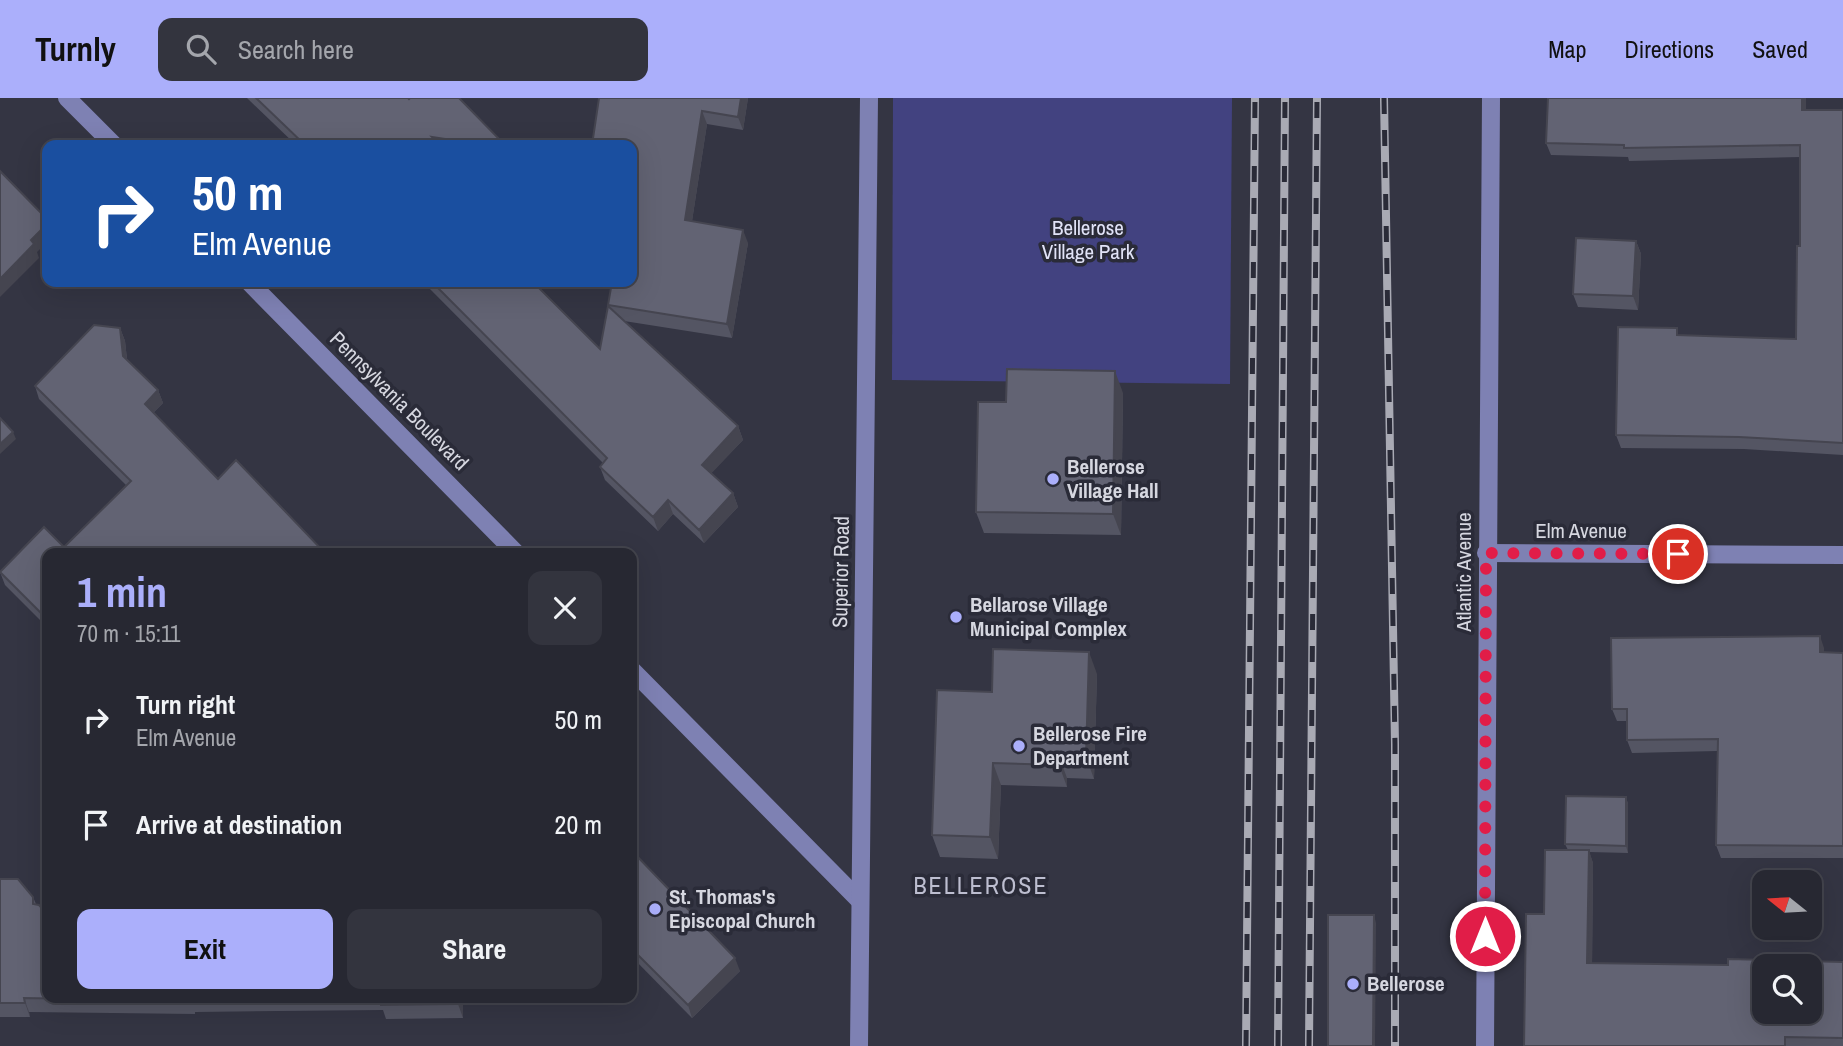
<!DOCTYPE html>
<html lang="en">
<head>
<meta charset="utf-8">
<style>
	body { margin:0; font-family:"Archivo Narrow",sans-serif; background:#33343e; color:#f1f3f6; height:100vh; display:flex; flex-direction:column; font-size:26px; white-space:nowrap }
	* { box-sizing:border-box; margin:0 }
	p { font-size:23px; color:#a4a6ac }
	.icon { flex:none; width:38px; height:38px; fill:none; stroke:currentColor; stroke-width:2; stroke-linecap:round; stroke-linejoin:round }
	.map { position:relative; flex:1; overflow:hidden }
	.details { position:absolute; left:42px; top:450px; width:595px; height:455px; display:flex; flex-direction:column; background:#272832; border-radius:14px; box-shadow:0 7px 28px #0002,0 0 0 2px #43444d }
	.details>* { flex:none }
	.hud { position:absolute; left:42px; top:42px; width:595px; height:147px; border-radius:14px; box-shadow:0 7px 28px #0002,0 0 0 2px #43444d; background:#1a4fa0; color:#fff; overflow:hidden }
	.needle { width:46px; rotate:288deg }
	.tools { position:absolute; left:1752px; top:772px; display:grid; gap:14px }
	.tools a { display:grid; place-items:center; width:70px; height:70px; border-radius:14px; background:#272832; box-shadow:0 7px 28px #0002,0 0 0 2px #43444d; font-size:35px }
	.pin { position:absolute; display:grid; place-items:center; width:60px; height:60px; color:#fff; margin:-30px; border:4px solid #fff; border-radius:50%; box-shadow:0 2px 7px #0007 }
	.me { position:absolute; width:77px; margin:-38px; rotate:0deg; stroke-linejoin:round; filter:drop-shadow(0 0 5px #0008) }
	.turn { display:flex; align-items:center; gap:24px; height:147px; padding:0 35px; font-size:32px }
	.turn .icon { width:91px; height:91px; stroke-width:2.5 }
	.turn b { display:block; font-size:49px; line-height:60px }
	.round { display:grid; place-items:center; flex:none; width:74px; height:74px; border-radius:14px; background:#33343e }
	.summary { display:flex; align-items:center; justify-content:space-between; height:119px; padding:0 35px }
	h1 { font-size:42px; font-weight:700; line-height:52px; color:#abaffb }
	.button { display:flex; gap:14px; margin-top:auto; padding:14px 35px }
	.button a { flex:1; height:80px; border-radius:14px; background:#abaffb; color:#111; font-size:28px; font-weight:700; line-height:80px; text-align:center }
	.button a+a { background:#33343e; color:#f1f3f6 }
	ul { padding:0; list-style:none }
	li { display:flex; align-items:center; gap:21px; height:105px; padding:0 35px }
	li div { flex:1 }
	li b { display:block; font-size:26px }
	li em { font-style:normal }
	header { display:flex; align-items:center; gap:42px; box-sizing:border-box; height:98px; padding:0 35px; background:#abaffb; color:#111 }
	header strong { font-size:33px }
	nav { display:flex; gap:38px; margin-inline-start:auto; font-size:24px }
	.search { width:490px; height:63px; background:#33343e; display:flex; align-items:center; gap:18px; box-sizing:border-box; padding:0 24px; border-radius:14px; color:#a4a6ac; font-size:26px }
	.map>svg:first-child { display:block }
	.green { fill:#424280 }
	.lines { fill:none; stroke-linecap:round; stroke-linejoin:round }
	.minor { stroke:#7e81b3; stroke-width:18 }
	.rail-casing { stroke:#a9aab4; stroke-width:8 }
	.rail { stroke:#2a2b38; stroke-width:5; stroke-dasharray:16; stroke-linecap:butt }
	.wall { fill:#545563 }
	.shaded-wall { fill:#454550 }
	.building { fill:#626373; stroke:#454550; stroke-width:2; fill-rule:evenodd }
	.route { stroke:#e11d48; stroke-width:12; stroke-dasharray:0 21.6 }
	.poi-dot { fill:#abaffb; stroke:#2a2b38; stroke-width:2.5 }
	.labels { text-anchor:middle; stroke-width:7; stroke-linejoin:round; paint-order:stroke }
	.park-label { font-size:21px; fill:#e1e3f7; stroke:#2a2b38 }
	.street-label { font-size:21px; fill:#d6d7e0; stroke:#2a2b38 }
	.poi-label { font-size:21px; font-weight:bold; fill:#d6d7e0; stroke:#2a2b38; text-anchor:start }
	.quarter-label { font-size:24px; letter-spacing:2px; fill:#bdbed0; stroke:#2a2b38 }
</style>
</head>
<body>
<header>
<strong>Turnly</strong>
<div class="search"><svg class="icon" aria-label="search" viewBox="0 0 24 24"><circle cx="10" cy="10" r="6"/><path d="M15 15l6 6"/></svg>Search here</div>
<nav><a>Map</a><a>Directions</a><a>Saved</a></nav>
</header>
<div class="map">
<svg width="1843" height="948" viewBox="0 0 1843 948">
	<rect width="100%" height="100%" fill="#343543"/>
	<path class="green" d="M893,0H1232L1230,286L892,282Z"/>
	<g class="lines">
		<g class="minor">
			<path d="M67,0L114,47"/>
			<path d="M249,184L516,455"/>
			<path d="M1486,455L1843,457"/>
			<path d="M632,572L860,803"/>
			<path d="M859,948L869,0"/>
			<path d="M1485,948L1491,0"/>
		</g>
		<defs>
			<g id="rail">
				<path d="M1384,0L1395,646V948"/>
				<path d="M1246,948L1255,0"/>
				<path d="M1278,948L1285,0"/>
				<path d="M1309,948L1317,0"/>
			</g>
		</defs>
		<use href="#rail" class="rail-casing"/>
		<use href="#rail" class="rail"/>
	</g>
	<g class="wall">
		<path d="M247,0H408L505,47H296Z"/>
		<path d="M599,0H748L743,32L707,26L692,123L748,145L732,240L624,223L738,328L743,342L711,375L733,395L738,409L704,445L673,416L658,433L605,382L600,369L603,365L423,184H533L600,251L608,208L632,184V47Z"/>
		<path d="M1548,0H1806V12H1843V357L1744,351L1621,350L1616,337L1680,237L1796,241L1800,148V59L1629,63L1628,59L1551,57L1546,45Z"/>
		<path d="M1636,143L1641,156L1638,212L1578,209L1573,196Z"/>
		<path d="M94,227L120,230L125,243L127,261L158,292L163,305L153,315L218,381L236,362L325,455H47V529L5,487L0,474L44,429L64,449L126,387L39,301L35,288Z"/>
		<path d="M1123,295L1121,437L984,435L976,414L1006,304Z"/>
		<path d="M1824,550V555H1843V760H1721L1716,747L1717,653L1632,655L1627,642V623H1617L1612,611Z"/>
		<path d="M1097,576L1094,681L1067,680V689L1001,687L998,761L940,759L932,737L992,594Z"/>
		<path d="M1626,699L1628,706V755L1589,754L1593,765L1592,865L1728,867L1843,864V948H1524L1544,816L1568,752L1565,746Z"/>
		<path d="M632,753L740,873L692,920L632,859Z"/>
		<path d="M0,781L33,799L36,806L47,900H463V920L386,921L383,912L195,914V916L29,914L30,919H0Z"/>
	</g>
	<g class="shaded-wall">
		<path d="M741,0H748L743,32L738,19Z"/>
		<path d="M1802,0H1806V25L1802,12Z"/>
		<path d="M702,13L707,26L690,136L685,122Z"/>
		<path d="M47,126V144L37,154L39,160L0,199V181L31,142Z"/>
		<path d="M743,132L748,145L732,240L727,226Z"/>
		<path d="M1636,143L1641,156L1638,212L1633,198Z"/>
		<path d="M120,230L125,243L128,271L123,258Z"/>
		<path d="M1115,273L1123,295L1121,437L1113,416Z"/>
		<path d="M158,292L163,305L149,319L145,306Z"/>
		<path d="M738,328L743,342L707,380L702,367Z"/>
		<path d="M13,334L16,341L0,356V346Z"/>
		<path d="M733,395L738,409L704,445L699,432Z"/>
		<path d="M668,402L673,416L658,433L653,419Z"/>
		<path d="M47,513V528L43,517Z"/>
		<path d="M1820,538L1824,550V567L1820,554Z"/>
		<path d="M1089,554L1097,576L1094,681L1086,659Z"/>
		<path d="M1059,658L1067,680V689L1059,667Z"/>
		<path d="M993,665L1001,687L998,761L990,739Z"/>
		<path d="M1626,699L1628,706V755L1626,748Z"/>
		<path d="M1589,752L1593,765L1592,878L1587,865Z"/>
		<path d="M1374,817L1376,825L1375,948H1373Z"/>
		<path d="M735,860L740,873L692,920L688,907Z"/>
		<path d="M24,900L29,914L30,919L25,905Z"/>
		<path d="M458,900H463V920L458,906Z"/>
	</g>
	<g class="building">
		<path d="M256,0H408L409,1L410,0H459L505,47H484L432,39L440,47H305Z"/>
		<path d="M599,0H741L738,19L702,13L685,122L743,132L727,226L608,207L612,184H632V77L633,71H632V47H592Z"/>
		<path d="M1548,0H1802V12H1843V345L1739,339L1616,337L1618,229L1677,230V237L1796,241L1797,148H1800V47L1624,50V47L1546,45Z"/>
		<path d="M0,73L47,121V126L31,142L34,146L0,181Z"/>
		<path d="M1576,140L1636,143L1633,198L1573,196Z"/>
		<path d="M432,184H533L600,251L608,208L738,328L702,367L733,395L699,432L668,402L653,419L600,369L607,360Z"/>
		<path d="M94,227L120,230L123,258L158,292L145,306L218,381L236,362L325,455H47V513L43,517L0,474L44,429L64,449L131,383L35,288Z"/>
		<path d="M1007,271L1115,273L1113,416L976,414L978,304H1006Z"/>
		<path d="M0,320L13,334L0,346Z"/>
		<path d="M1820,538V554L1843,555V748L1716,747L1718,641L1627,642V611H1612L1611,540Z"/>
		<path d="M993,551L1089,554L1086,659L1059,658V667L993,665L990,739L932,737L937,592L992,594Z"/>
		<path d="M1566,698L1626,699V748L1565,746Z"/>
		<path d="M1545,752H1589L1587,865L1728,867V861L1843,864V940L1785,939V948H1524L1526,816H1544ZM1764,868H1810V914H1764Z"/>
		<path d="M632,753L735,860L688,907L632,851Z"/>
		<path d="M0,781H18L33,799V806L39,807L47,816V900H255H191L190,903L24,900L25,905H0Z"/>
		<path d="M1328,817H1374L1373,948H1328Z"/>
		<path d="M381,900H458V906L381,907Z"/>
	</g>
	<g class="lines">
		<path class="route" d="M1485,838L1486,455L1678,456"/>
	</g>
	<g class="poi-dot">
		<circle cx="1053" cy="381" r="7"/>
		<circle cx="956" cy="519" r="7"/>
		<circle cx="1019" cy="648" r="7"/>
		<circle cx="655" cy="811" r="7"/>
		<circle cx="1353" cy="886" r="7"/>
	</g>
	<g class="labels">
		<g class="park-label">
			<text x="1088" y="137">Bellerose<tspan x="1088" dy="24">Village Park</tspan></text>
		</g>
		<g class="street-label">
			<text transform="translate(399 303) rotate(45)" y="7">Pennsylvania Boulevard</text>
			<text x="1581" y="440">Elm Avenue</text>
			<text transform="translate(841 474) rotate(-89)" y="7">Superior Road</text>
			<text transform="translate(1464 474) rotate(-90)" y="7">Atlantic Avenue</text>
		</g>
		<g class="poi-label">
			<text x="1067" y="376">Bellerose<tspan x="1067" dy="24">Village Hall</tspan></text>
			<text x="970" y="514">Bellarose Village<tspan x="970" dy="24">Municipal Complex</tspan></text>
			<text x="1033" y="643">Bellerose Fire<tspan x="1033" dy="24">Department</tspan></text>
			<text x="669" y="806">St. Thomas's<tspan x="669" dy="24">Episcopal Church</tspan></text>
			<text x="1367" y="893">Bellerose</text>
		</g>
		<g class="quarter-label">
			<text x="981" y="796">BELLEROSE</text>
		</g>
	</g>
</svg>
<div class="tools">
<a><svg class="needle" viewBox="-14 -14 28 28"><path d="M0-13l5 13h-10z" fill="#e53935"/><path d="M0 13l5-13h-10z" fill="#a4a6ac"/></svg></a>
<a><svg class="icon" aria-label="search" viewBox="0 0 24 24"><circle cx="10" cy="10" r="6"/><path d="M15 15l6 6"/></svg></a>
</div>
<div class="pin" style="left:1678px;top:456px;background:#d93025"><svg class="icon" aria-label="arrive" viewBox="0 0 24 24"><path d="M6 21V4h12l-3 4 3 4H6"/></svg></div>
<svg class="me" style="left:1485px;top:838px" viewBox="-20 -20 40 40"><circle r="17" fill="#e11d48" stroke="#fff" stroke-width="3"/><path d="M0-11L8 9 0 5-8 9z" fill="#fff"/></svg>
<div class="hud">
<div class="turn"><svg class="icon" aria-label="right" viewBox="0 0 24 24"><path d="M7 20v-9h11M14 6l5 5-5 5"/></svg><div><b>50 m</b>Elm Avenue</div></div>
</div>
<section class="details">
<div class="summary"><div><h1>1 min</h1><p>70 m · 15:11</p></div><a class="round"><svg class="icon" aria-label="close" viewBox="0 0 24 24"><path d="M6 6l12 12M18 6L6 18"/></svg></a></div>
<ul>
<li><svg class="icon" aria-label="right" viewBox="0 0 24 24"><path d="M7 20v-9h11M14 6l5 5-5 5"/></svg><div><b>Turn right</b><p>Elm Avenue</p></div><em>50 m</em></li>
<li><svg class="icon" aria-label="arrive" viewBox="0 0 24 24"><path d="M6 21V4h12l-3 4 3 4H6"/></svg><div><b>Arrive at destination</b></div><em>20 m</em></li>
</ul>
<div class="button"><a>Exit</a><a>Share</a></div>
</section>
</div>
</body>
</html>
